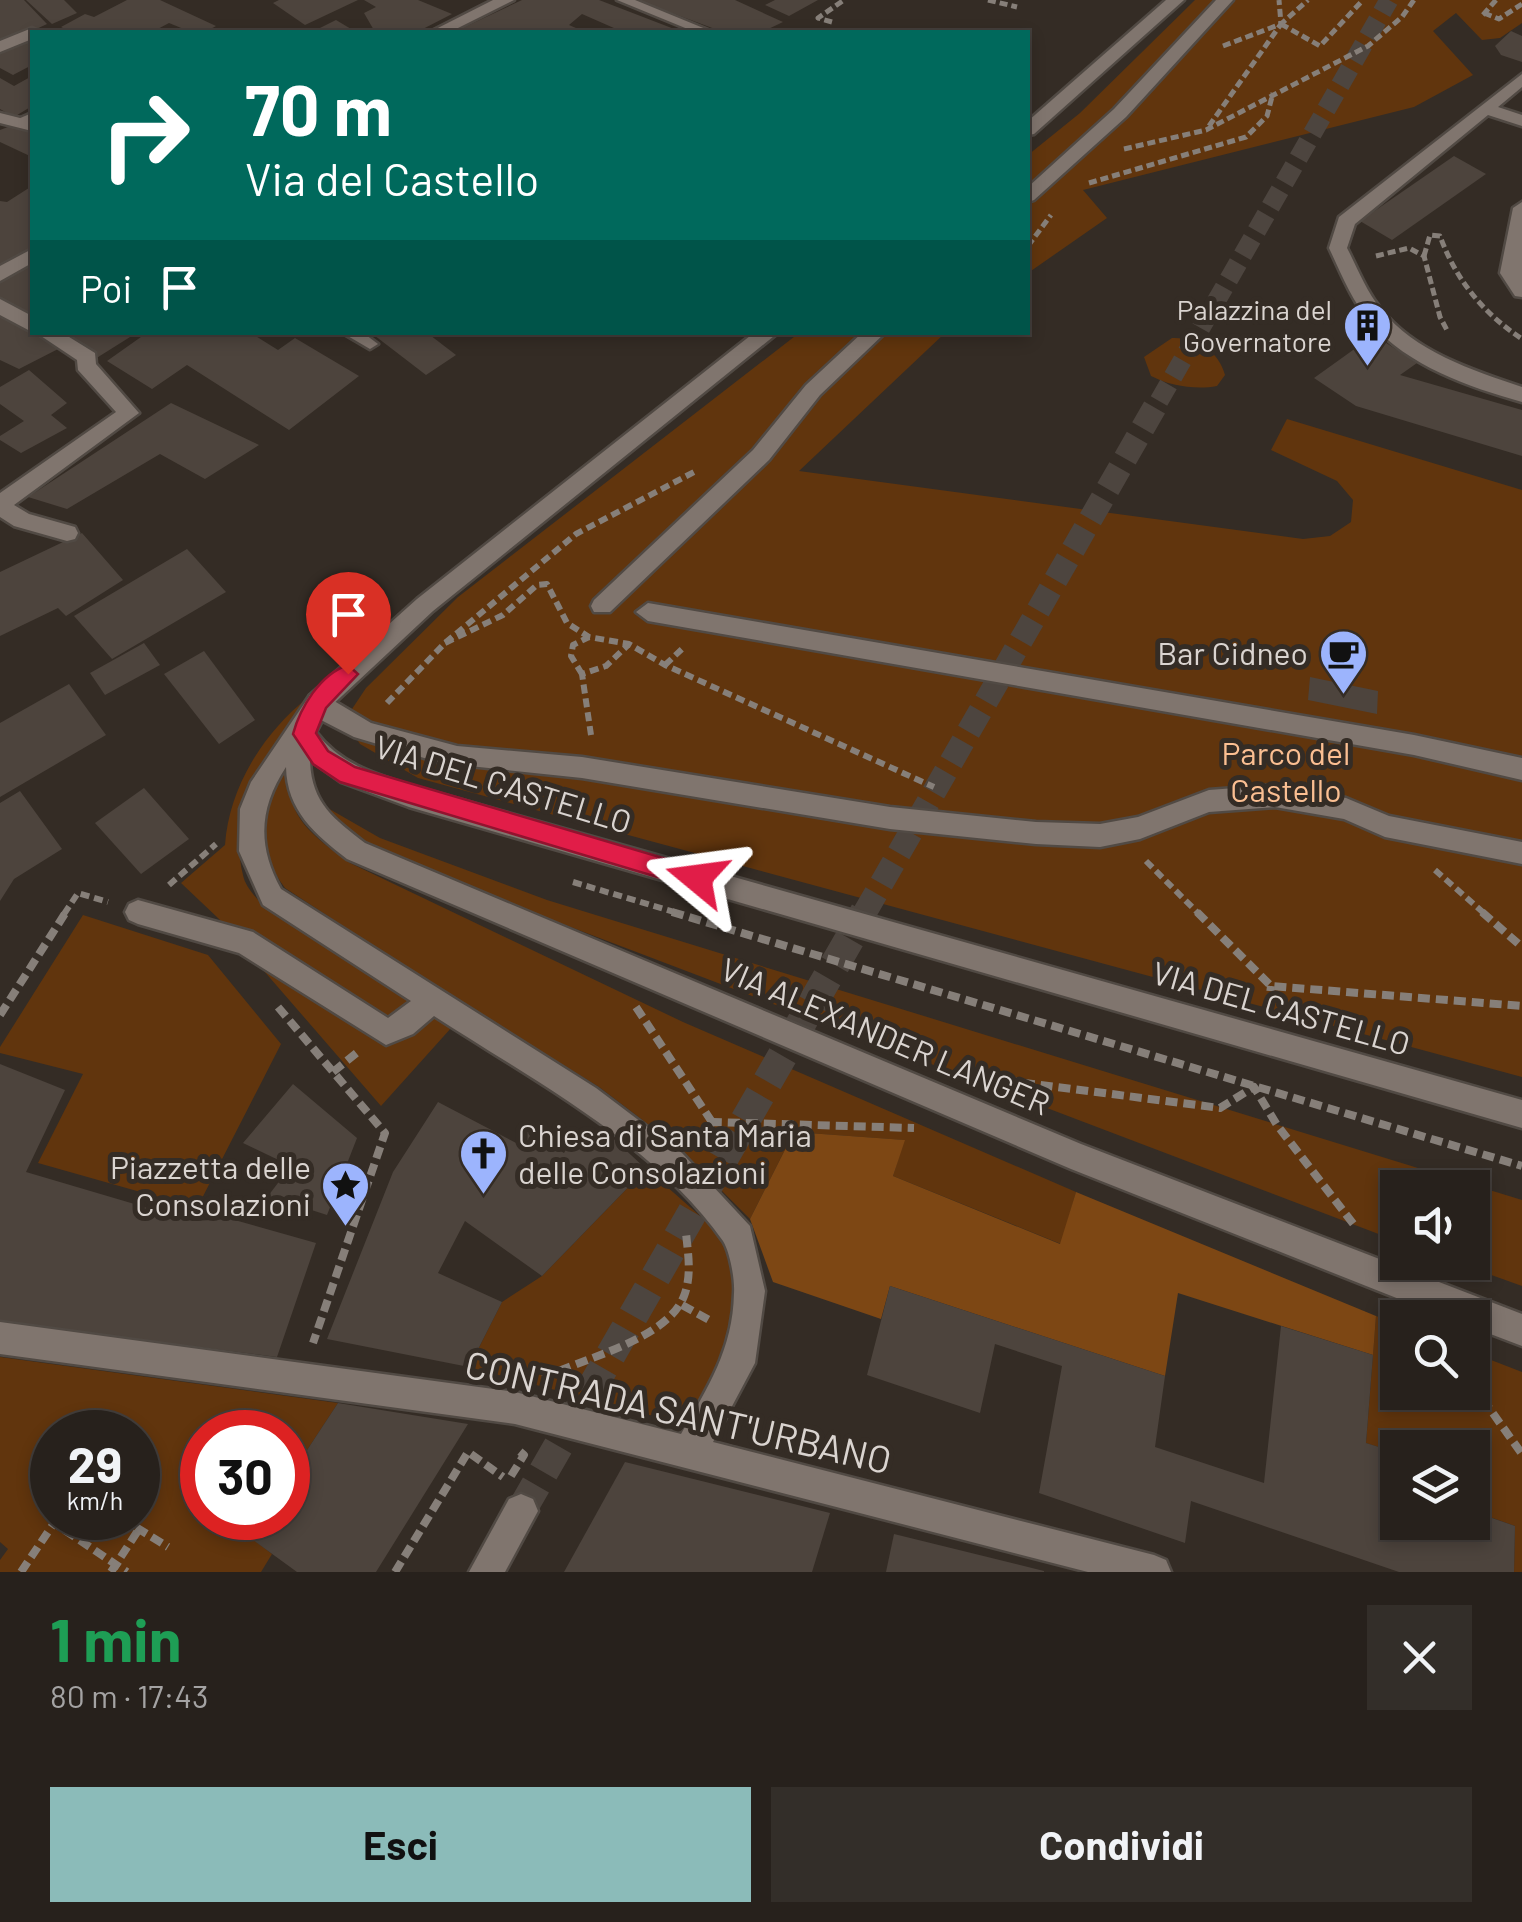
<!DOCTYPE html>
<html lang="it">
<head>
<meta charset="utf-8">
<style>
	body { margin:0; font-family:Barlow,sans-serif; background:#332e29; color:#f1f3f6; height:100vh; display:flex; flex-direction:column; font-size:38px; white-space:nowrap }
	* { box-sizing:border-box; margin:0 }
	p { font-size:32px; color:#a4a3a3 }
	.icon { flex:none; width:55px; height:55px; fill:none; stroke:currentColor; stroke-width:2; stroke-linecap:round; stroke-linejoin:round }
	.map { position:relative; height:1572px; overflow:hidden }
	.side { display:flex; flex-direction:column; background:#27211c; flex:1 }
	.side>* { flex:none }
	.guide { position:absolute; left:30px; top:30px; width:1000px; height:305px; border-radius:0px; box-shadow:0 5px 15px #0003,0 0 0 2px #433e3b; background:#00695c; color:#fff; overflow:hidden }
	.tools { position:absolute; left:1380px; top:1170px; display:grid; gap:20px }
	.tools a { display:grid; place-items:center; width:110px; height:110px; border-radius:0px; background:#27211c; box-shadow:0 5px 15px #0003,0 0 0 2px #433e3b; font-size:50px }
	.speed { position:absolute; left:30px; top:1410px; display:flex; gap:20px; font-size:50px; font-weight:700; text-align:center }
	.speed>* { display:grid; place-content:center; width:130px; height:130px; border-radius:50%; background:#27211c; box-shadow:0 5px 15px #0003,0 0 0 2px #433e3b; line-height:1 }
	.speed small { font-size:25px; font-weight:400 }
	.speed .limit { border:15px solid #d22; background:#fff; color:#111 }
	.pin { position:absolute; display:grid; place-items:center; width:85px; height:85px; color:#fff; margin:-102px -42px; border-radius:50% 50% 50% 0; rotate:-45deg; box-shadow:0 0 10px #0007 }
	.pin .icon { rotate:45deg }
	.me { position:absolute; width:110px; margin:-55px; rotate:286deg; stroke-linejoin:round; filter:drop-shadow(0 0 8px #0008) }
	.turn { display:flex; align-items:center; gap:35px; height:210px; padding:0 50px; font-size:45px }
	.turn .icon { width:130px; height:130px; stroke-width:2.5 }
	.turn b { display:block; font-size:70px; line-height:85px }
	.then { display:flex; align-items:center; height:95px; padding:0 50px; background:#0003; gap:20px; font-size:38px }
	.round { display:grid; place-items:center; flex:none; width:105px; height:105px; border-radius:0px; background:#332e29 }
	.headline { display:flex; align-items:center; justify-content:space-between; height:170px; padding:0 50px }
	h1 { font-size:60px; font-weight:700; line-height:75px; color:#1e9e55 }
	.button { display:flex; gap:20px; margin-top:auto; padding:20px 50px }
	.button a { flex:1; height:115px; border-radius:0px; background:#8bbbb9; color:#111; font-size:40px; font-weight:700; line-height:115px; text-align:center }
	.button a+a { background:#332e29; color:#f1f3f6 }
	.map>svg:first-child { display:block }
	.green { fill:#61350d; fill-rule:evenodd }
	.forest { fill:#7d4714 }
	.building { fill:#4d443d }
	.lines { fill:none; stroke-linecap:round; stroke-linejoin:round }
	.minor-tunnel-far2 { stroke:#4d453f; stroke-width:19; stroke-dasharray:19 9; stroke-linecap:butt }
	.minor-tunnel-far1 { stroke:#4d453f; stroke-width:24; stroke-dasharray:24 11; stroke-linecap:butt }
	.minor-tunnel { stroke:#4d453f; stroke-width:30; stroke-dasharray:30 15; stroke-linecap:butt }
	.service-casing { stroke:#514a44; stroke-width:5 }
	.pedestrian-casing { stroke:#514a44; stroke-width:5 }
	.minor-casing { stroke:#514a44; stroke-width:5 }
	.path-far2 { stroke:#867f79; stroke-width:5; stroke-dasharray:8 4; stroke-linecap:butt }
	.path-far1 { stroke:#867f79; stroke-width:6; stroke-dasharray:9 5; stroke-linecap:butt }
	.path { stroke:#867f79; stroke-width:8; stroke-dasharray:12 6; stroke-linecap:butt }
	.service { fill:#80756e; fill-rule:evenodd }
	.pedestrian { fill:#80756e; fill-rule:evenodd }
	.minor { fill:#80756e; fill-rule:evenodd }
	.route { fill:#e11d48; stroke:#92132f; stroke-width:2.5 }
	.labels { text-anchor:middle; stroke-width:10; stroke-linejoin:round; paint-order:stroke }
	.far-poi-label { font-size:28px; fill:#dad4d0; stroke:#342c25; text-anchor:end }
	.poi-label { font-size:32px; fill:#dad4d0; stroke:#342c25; text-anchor:end }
	.park-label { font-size:32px; fill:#fbbf92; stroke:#342c25 }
	.street-label { font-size:32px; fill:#dad4d0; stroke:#342c25 }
	.near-street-label { font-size:38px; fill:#dad4d0; stroke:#342c25 }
</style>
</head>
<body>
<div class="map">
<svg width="1522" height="1572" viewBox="0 0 1522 1572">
	<rect width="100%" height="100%" fill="#342c25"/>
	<g class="green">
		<path d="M1195,0H1522V23L1500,38L1482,40L1456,13L1433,31L1473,75L1414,107L1083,190L1107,218L1028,273V155L1080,113Z"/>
		<path d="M799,333H945L799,471L1303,539L1330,536L1351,522L1353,500L1337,481L1271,450L1287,419L1522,490V1077L418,778L360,744L344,721L366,688L458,597Z"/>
		<path d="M1172,338C1198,337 1218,351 1225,375L1217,386C1196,390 1170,386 1151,376L1144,357Z"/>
		<path d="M306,699H310C271,747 226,810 243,875C245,887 257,898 264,907L452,1027L381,1106L219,919L181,883L225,845C229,788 262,735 306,699Z"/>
		<path d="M290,752C283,815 303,828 350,863L683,1022L1076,1192L1061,1244L893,1176L904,1140L794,1132L750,1219L678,1147L599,1087L441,990L285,888C248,838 266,803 290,752Z"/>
		<path d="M319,803L380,838L547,900L1522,1200V1286L1458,1263L1472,1262V1188H1398L1397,1241L436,876L363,845Z"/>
		<path d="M83,915L208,955L281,1044L197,1208L38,1163L83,1074L0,1053V1047Z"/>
		<path d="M646,1169C663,1184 716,1227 725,1243C750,1284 730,1401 680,1416C672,1419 659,1416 649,1415L469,1367L502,1302L542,1276Z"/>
		<path d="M1376,1316L1397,1324L1398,1392H1472L1473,1353L1522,1372V1572H1514L1515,1526L1473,1511L1472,1448H1398L1397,1453L1366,1443Z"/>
		<path d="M0,1357L338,1403L288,1479V1432H202V1518H262L249,1536L272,1554L261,1572H0V1560L8,1549L0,1542ZM52,1432H138V1518H52Z"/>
	</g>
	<path class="forest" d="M794,1132L905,1140L893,1176L1060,1244L1076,1192L1376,1316L1373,1355L1178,1293L1165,1376L890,1286L881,1319L773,1282L750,1219Z"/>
	<g class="building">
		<path d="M0,0H24L47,24L0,46Z"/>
		<path d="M26,0H64L77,13L52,24Z"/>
		<path d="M127,0H160L216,26L205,32H191L169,23L152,32H71L61,27L85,14L94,17Z"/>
		<path d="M279,0H358L305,25L273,3Z"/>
		<path d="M364,0H418L452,14L417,32H375L364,13L376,7Z"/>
		<path d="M522,0H599L682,32H623L582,14L569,25L585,32H454Z"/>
		<path d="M637,0H735L783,22L762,32H723Z"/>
		<path d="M775,0H818L789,16L765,5Z"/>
		<path d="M336,20L356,32H312Z"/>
		<path d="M1511,31L1522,36V62L1501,55L1495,46Z"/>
		<path d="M32,35V65L13,75L0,68V50Z"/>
		<path d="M32,76V106L14,117L0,109V78L14,86Z"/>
		<path d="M13,125L32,133V157L0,142V130Z"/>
		<path d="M1454,156L1486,174L1392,240L1360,221Z"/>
		<path d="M32,186V251L0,271V201L7,202Z"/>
		<path d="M32,260V319L0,299V280Z"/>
		<path d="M0,310L32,332L62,347L19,369L0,360Z"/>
		<path d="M53,332H138L95,359Z"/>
		<path d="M148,332H249L278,350L295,338L359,376L289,430L187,365L152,389L107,361Z"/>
		<path d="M370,332H426L456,355L426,375Z"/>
		<path d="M1374,335L1417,363L1400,375L1522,410V456L1356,406L1314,378Z"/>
		<path d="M29,370L67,403L51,415L67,428L21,453L0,440V436L24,421L0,404V387Z"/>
		<path d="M171,403L259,445L205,479L160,454L67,509L28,497Z"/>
		<path d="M82,533L123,580L66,616L58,608L0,636V572Z"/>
		<path d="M187,549L226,592L112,659L74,616Z"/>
		<path d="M144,643L160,665L105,695L90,673Z"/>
		<path d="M204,651L255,720L219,744L164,674Z"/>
		<path d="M1310,677L1378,691L1377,714L1308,700Z"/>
		<path d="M69,684L106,735L0,797V723Z"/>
		<path d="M144,788L189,839L141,874L95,823Z"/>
		<path d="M20,791L62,849L14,879L0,901V803Z"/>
		<path d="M0,1064L65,1090L26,1172L192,1221L231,1219L316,1243L277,1357L0,1322Z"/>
		<path d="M293,1084L357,1138L327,1215L268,1196L291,1166L243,1143Z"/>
		<path d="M438,1102L518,1144L526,1130L564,1153L577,1130L591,1141L601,1127L646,1169L542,1276L465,1221L438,1273L502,1302L469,1367L327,1339L393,1172Z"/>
		<path d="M890,1286L1165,1376L1155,1447L1264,1483L1281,1326L1373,1355L1366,1443L1398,1453V1522H1472V1511L1515,1526L1514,1572H1399L1191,1501L1185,1543L1039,1493L1062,1366L995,1344L980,1413L867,1375Z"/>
		<path d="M338,1403L468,1424L376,1572H297L249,1537L262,1518H288V1479Z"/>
		<path d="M625,1462L830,1513L812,1572H564Z"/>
		<path d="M894,1534L1044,1571V1572H886Z"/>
	</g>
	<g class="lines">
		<path class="minor-tunnel-far2" d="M1159,401L1389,0"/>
		<path class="minor-tunnel-far1" d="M864,914L1160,398"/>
		<path class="minor-tunnel" d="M521,1511L865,912"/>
		<defs>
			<g id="service">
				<path d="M617,0H635L713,32H695Z"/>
				<path d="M32,113V122L18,125V119Z"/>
				<path d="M341,332H362L378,344L370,349Z"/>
			</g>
			<g id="pedestrian">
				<path d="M1216,0H1233L1126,117L1034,200L1028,202V187L1114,109Z"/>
				<path d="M1522,74V87L1498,107L1522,115V126L1488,115L1355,224L1347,248C1358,269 1366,291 1381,309C1415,352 1472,370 1522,387V402C1469,387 1408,366 1371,323C1352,302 1341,273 1329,248L1339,217Z"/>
				<path d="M1522,202V297L1515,296L1500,273L1513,208Z"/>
				<path d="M863,332H886L820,395L769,460L610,612H594L591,606L594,600L753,450L806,385Z"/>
				<path d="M648,603L1414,735L1522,758V780L1414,755L648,621L636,612Z"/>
				<path d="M319,692L371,723L457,746L582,757L890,807L1036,822L1100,824L1138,817L1209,790L1275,785L1346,798L1389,816L1522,842V864L1385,837L1344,819L1275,807L1209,812L1140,839L1100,847L1036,844L890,829L582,778L441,763L354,737L321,720L307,702L310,695Z"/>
			</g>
			<g id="minor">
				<path d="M493,0H514L450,32H430Z"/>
				<path d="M1166,0H1184L1034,134L1028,135V121Z"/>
				<path d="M32,28L40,32H32V39L0,52V41Z"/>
				<path d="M0,113L32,121V131L0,123Z"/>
				<path d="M32,249V263L0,281V266Z"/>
				<path d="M0,299L32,316V332L0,315Z"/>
				<path d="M35,332H61L95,353L96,364L139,413L14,505L29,514L75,527L78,533L75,539L67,541L14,526L0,517V493L116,412L78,370L77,360Z"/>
				<path d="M755,332H779L433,611L328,709L316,732C339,763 374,774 409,785L1522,1100V1128L409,807L341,782L310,760C311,803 334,819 365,843L1081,1144L1522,1314V1346L1472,1327V1318H1447L1071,1169L347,859C315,834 287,811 286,767C259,808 257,846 281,889L596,1088L682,1153L750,1226L765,1291L755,1363L713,1442L1154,1555L1166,1560L1171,1572H1088L515,1424L0,1354V1322L515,1392L681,1434C708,1387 733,1349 734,1293C735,1280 730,1252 723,1241C656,1145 531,1079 434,1016L413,1034L386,1045L239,953L138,924L129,920L125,912L129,904L138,900L253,932L388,1018L411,1001L263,905L239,851L240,809L251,782L310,695L417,599Z"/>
				<path d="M521,1494L533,1499L538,1511L505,1572H469L509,1499Z"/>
			</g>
		</defs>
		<use href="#service" class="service-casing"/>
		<use href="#pedestrian" class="pedestrian-casing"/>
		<use href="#minor" class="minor-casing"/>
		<g class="path-far2">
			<path d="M988,0L1017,7"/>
			<path d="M1484,13L1499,19L1522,4"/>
			<path d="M1483,15L1496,0"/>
			<path d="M832,22L818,18L844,0"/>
			<path d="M1281,24L1320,46L1363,0"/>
			<path d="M1223,46L1281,24L1308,0"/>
			<path d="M1209,126L1281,24L1279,0"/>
			<path d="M1124,149L1206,130L1368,46L1402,17L1414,0"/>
			<path d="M1089,183L1246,137L1267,116L1273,93"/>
			<path d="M1028,246L1051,215"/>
			<path d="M1376,256L1409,248L1424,256L1440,317L1448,332"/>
			<path d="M1424,256L1430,235L1440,236C1456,280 1483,313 1522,339"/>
		</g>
		<g class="path-far1">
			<path d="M445,643L503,615L537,585L547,584L567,623L589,637L629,644L665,665L934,787"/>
			<path d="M665,665L682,649"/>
			<path d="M582,674L571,656L573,645L589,637"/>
			<path d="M387,703L445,643L576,534L694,472"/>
			<path d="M591,735L582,674L606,666L628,645"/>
			<path d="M1146,861L1199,914"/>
			<path d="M1435,870L1485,914"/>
			<path d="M573,882L681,914"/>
			<path d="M169,885L216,844"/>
			<path d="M64,914L78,893L108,902"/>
		</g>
		<g class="path">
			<path d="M672,912L1522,1166"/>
			<path d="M1197,912L1271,986L1522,1006"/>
			<path d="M1482,912L1522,947"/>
			<path d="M278,1007L385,1133L313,1343"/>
			<path d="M636,1007L712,1122"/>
			<path d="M1268,1009L1271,986"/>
			<path d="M0,1015L66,912"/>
			<path d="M333,1072L359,1051"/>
			<path d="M987,1078L1220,1108L1254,1087L1277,1125L1355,1226"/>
			<path d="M698,1137L713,1122L914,1128"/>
			<path d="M682,1305L711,1321"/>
			<path d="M543,1378C583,1358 667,1340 684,1296C692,1275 688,1254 686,1233"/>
			<path d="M1472,1384L1522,1454"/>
			<path d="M511,1476L524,1455L518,1450"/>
			<path d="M121,1518L168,1547"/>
			<path d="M21,1572L54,1523L127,1572"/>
			<path d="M111,1572L139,1529"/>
			<path d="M395,1572L468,1452L503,1477"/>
		</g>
		<use href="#service" class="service"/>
		<use href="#pedestrian" class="pedestrian"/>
		<use href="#minor" class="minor"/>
	</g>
	<path class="route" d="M348,665L358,674L326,708L316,733L328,751L355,767L697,868L705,871L709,878L705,886L697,889L340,782L313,764L293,734C300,708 320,674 348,665Z"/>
	<defs>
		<symbol id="building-pin" viewBox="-11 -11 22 30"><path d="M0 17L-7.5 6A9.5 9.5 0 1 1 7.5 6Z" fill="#9cb4fd" stroke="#342c25"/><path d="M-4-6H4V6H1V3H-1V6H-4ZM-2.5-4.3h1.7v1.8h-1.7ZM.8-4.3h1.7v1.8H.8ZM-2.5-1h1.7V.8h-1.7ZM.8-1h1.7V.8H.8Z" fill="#111"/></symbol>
		<symbol id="cafe-pin" viewBox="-11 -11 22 30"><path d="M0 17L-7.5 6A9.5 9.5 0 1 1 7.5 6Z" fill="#9cb4fd" stroke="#342c25"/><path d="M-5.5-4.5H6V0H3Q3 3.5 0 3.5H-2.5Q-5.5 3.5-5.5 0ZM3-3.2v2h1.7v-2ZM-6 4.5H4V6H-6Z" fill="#111"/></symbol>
		<symbol id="church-pin" viewBox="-11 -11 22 30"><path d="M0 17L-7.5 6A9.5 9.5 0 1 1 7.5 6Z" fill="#9cb4fd" stroke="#342c25"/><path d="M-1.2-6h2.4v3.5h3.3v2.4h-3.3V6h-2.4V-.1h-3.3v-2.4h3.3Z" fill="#111"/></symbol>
		<symbol id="sight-pin" viewBox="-11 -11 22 30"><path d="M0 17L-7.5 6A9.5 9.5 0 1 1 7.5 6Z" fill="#9cb4fd" stroke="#342c25"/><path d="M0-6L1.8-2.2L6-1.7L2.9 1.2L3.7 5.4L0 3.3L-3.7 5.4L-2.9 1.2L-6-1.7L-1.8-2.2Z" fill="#111"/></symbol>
	</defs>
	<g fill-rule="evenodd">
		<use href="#building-pin" x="1340" y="298" width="55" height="75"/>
		<use href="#cafe-pin" x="1316" y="626" width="55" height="75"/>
		<use href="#church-pin" x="456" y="1126" width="55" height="75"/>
		<use href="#sight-pin" x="318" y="1158" width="55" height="75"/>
	</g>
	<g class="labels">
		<g class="far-poi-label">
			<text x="1332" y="320">Palazzina del<tspan x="1332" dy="32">Governatore</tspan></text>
		</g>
		<g class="poi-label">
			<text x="1308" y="665">Bar Cidneo</text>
			<text x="518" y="1147" text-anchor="start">Chiesa di Santa Maria<tspan x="518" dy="37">delle Consolazioni</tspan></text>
			<text x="311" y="1179">Piazzetta delle<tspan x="311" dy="37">Consolazioni</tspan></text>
		</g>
		<g class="park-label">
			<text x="1286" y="765">Parco del<tspan x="1286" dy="37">Castello</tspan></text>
		</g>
		<g class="street-label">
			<text transform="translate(503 785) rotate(17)" y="11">VIA DEL CASTELLO</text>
			<text transform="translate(1281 1009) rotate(16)" y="11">VIA DEL CASTELLO</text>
			<text transform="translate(885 1037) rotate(23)" y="11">VIA ALEXANDER LANGER</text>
		</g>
		<g class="near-street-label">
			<text transform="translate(678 1413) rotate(13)" y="13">CONTRADA SANT'URBANO</text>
		</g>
	</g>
</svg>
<div class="tools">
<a><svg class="icon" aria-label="sound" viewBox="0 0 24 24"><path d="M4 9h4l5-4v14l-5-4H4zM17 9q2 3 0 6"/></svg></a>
<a><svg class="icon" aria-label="search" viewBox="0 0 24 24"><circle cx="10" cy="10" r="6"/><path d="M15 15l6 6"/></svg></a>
<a><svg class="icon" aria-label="layers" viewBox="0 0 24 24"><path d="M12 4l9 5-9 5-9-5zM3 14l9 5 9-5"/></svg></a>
</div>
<div class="speed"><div>29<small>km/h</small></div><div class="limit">30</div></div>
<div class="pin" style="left:348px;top:674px;background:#d93025"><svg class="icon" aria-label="arrive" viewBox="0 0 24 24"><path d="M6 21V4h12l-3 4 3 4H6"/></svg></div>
<svg class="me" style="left:697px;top:878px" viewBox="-20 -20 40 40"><path d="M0-17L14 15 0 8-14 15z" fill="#e11d48" stroke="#fff" stroke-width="4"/></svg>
<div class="guide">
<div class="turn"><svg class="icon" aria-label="right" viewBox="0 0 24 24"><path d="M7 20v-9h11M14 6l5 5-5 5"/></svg><div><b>70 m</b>Via del Castello</div></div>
<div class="then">Poi<svg class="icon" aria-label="arrive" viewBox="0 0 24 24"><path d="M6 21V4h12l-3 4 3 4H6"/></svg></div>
</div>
</div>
<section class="side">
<div class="headline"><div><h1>1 min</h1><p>80 m · 17:43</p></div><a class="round"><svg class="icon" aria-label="close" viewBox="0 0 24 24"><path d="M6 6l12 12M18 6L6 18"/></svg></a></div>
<div class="button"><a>Esci</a><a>Condividi</a></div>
</section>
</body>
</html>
